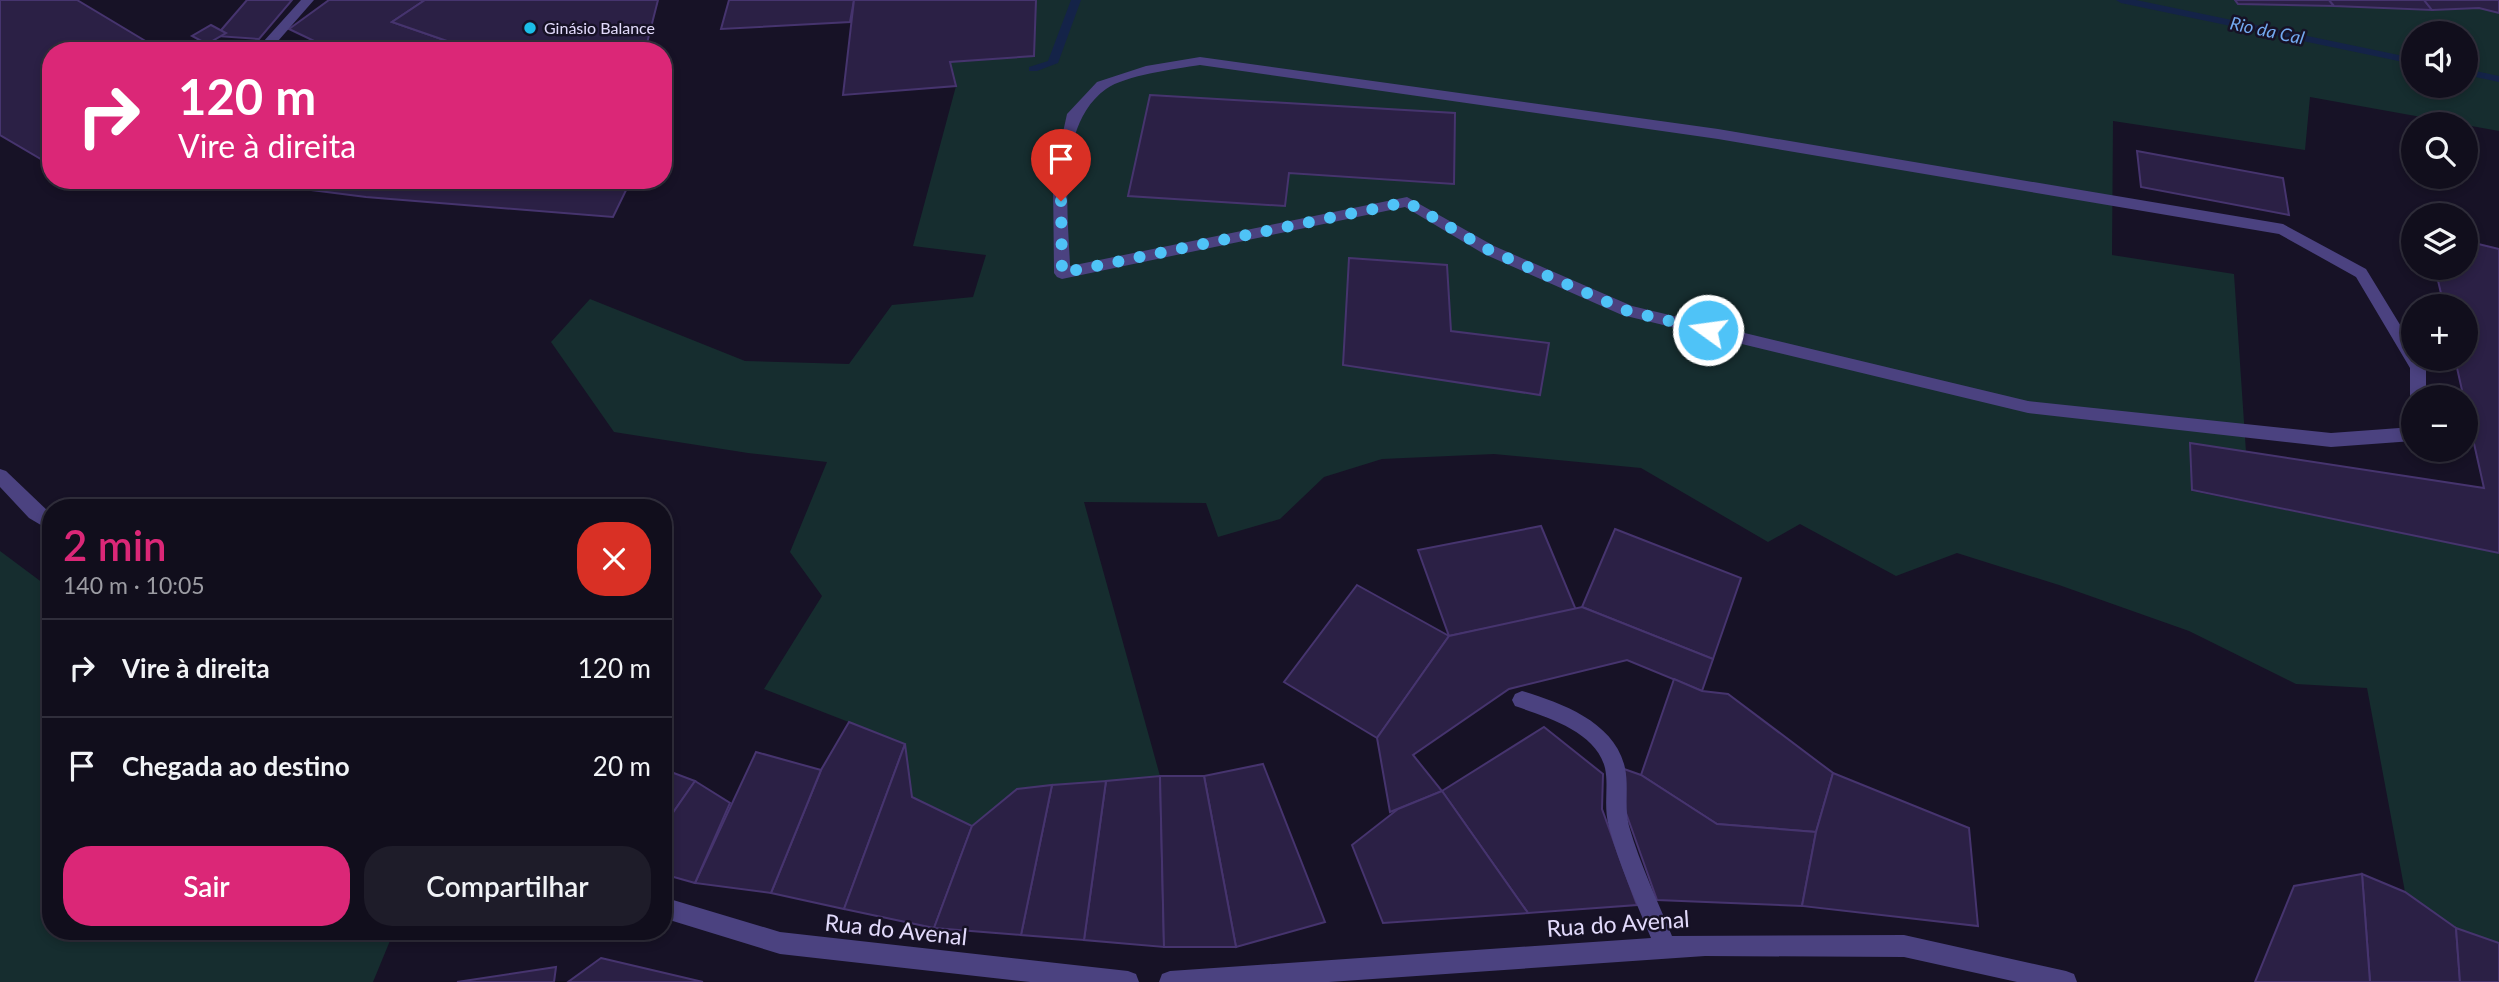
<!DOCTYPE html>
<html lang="pt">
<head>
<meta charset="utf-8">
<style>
	body { margin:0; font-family:Lato,sans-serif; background:#1e1c29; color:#f1f3f6; height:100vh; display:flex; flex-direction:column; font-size:26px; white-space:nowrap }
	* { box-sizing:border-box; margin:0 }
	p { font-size:23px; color:#9c9ca3 }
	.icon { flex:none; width:38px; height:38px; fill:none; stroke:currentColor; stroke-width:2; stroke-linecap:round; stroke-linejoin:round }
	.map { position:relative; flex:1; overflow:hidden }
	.drawer { position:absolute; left:42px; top:499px; width:630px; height:441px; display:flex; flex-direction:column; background:#110e1c; border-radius:28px; box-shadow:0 4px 10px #0003,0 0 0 2px #302e3b }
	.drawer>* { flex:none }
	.hud { position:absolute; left:42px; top:42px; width:630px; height:147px; border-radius:28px; box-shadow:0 4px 10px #0003,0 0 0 2px #302e3b; background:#db2777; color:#fff; overflow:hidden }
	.tools { position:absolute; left:2401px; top:21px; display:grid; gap:14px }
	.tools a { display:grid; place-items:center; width:77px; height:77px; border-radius:50%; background:#110e1c; box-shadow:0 4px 10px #0003,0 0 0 2px #302e3b; font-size:35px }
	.pin { position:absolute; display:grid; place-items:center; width:60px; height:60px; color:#fff; margin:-72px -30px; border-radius:50% 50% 50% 0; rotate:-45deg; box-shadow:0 0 7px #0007 }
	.pin .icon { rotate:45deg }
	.me { position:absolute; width:77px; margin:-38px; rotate:284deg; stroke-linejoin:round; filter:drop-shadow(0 0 5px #0008) }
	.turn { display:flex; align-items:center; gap:24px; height:147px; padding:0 21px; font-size:32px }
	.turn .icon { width:91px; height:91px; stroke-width:2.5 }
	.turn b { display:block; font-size:49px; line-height:60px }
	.round { display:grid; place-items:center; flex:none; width:74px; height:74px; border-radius:28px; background:#1e1c29 }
	.head { display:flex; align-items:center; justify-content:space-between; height:119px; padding:0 21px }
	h1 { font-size:42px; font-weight:600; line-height:52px; color:#db2777 }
	.action { display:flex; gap:14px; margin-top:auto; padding:14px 21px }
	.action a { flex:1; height:80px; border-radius:28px; background:#db2777; color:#fff; font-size:28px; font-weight:600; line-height:80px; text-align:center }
	.action a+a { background:#1e1c29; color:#f1f3f6 }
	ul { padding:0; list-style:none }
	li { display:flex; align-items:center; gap:21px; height:98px; padding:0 21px; border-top:2px solid #302e3b }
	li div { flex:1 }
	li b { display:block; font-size:26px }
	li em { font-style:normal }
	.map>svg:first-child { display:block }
	.green { fill:#162d2f; fill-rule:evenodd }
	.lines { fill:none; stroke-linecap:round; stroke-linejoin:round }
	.stream { fill:#142348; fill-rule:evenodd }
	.building { fill:#2b2045; stroke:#46346e; stroke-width:2 }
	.service { fill:#4b4280; fill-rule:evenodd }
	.minor { fill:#4b4280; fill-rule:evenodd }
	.route { stroke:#4fc3f7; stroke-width:12; stroke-dasharray:0 21.6 }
	.poi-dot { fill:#1bbde7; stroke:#171226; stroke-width:2.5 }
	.labels { text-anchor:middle; stroke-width:5; stroke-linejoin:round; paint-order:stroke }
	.far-poi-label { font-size:16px; fill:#e2dafb; stroke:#171226; text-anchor:start }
	.far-water-label { font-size:18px; font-style:italic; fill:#73a9f0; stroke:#171226 }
	.near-street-label { font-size:23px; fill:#e2dafb; stroke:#171226 }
</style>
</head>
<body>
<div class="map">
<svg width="2499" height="982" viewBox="0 0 2499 982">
	<rect width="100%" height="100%" fill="#171226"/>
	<g class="green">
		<path d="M1036,0H2499V131L2310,97L2305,150L2113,121L2112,255L2234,274L2246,452L2190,444L2192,491L2499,553V943L2456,928L2405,892L2367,688L2296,684L2189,631L2059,585L1957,553L1896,576L1800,524L1768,542L1641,468L1494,454L1382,459L1324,477L1280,519L1218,537L1206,503L1084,502L1160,776L1017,789L972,826L912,797L905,744L764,689L822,596L790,552L827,462L748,453L614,432L551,342L590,299L745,361L849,364L892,305L973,297L986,255L913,246L956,86L950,62L1034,56ZM2413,33H2466V86H2413ZM1349,258L1447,265L1451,331L1547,354L1344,364Z"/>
		<path d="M0,551L51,589V931H394L373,982H0Z"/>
	</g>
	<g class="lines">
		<g class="stream">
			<path d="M1071,0H1081L1058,63L1037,71H1029V67L1048,61Z"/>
			<path d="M2116,0H2136L2413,58V64L2121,3Z"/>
			<path d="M2466,69L2499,76V82L2466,75Z"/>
		</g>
	</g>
	<g class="building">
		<path d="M0,0H77L162,51H51V165L0,135Z"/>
		<path d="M247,0H292L259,39L216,36Z"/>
		<path d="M329,0H425L392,22L476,51H335L289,29Z"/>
		<path d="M425,0H658L645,51H476L392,22Z"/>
		<path d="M729,0H854L850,22L721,29Z"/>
		<path d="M854,0H1036L1034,56L950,62L956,86L843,95Z"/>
		<path d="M2235,0H2329L2334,6L2238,4Z"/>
		<path d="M2329,0H2424L2432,10L2334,6Z"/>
		<path d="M2424,0H2499V13L2479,8L2432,10Z"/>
		<path d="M211,25L226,33L207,44L192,36Z"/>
		<path d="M1150,95L1455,113L1454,184L1289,173L1285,206L1128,196Z"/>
		<path d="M2137,151L2283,178L2289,215L2141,187Z"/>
		<path d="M232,180H631L613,217L366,197Z"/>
		<path d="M2466,241L2499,249V553L2192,490L2190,443L2484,488L2455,359H2466V306H2444L2435,268H2466Z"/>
		<path d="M1349,258L1447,265L1451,331L1549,343L1540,395L1343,365Z"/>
		<path d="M1541,526L1576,610L1449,636L1418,550Z"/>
		<path d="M1615,529L1741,578L1713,659L1582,607Z"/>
		<path d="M1357,585L1449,636L1377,738L1284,682Z"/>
		<path d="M1582,607L1713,659L1702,691L1627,660L1509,689L1413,755L1442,791L1390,812L1377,738L1449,636Z"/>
		<path d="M1674,679L1702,691L1728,694L1833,773L1816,832L1717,824L1641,775Z"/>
		<path d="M849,722L905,744L844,909L771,893L821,770Z"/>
		<path d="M1544,727L1603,774L1602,809L1637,905L1528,913L1442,791Z"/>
		<path d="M905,744L912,797L972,826L934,928L844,909Z"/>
		<path d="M756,752L821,770L771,893L695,883Z"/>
		<path d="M1263,764L1325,922L1236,947L1204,776Z"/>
		<path d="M663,769L695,781L663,827Z"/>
		<path d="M1624,769L1641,775L1717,824L1816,832L1802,906L1657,900L1621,799Z"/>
		<path d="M1833,773L1969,828L1978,926L1802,906L1816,832Z"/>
		<path d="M1160,776L1164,947L1084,940L1106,781Z"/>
		<path d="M1160,776H1204L1236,947H1164Z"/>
		<path d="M695,781L730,803L695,883L663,874V827Z"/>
		<path d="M1106,781L1084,940L1021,935L1052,785Z"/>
		<path d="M1052,785L1021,935L934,928L972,826L1017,789Z"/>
		<path d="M1442,791L1528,913L1383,923L1352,845L1398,809Z"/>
		<path d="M2362,874L2405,892L2456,928L2460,982H2370Z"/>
		<path d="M2362,874L2370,982H2255L2294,886Z"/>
		<path d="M2456,928L2499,943V982H2460Z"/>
		<path d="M601,958L703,982H568Z"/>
		<path d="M556,967L554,982H457Z"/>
	</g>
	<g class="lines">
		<g class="service">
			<path d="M301,0H314L278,41L290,51H274L263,42Z"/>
			<path d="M1200,57L1718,129L2283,224L2366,269L2413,346V359H2421L2426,368V397H2413L2412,402L2410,397V368L2356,277L2279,234L1718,139L1200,65C1175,69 1126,75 1106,89C1056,125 1068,211 1070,266L1407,197L1494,246L1632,306L2028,401L2331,433L2413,427V441L2331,447L2028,413L1622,315L1484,254L1405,207L1062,279L1057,277L1054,273L1053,178L1067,114L1097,82L1146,66Z"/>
		</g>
		<g class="minor">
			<path d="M0,469L6,471L51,514V531L29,518L0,487Z"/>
			<path d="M1522,691C1561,703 1615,722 1625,768C1629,787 1624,806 1629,826C1640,864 1657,900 1672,936L1904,935L2066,971L2074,974L2077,982H2017L1904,957L1705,956L1329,982H1159L1162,974L1170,971L1651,938C1636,902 1619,865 1609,827C1603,805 1609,787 1605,768C1596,731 1546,717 1515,706L1512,700L1515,694Z"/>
			<path d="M663,897L780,932L1128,971L1136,974L1139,982H1030L780,954L663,918Z"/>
		</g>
	</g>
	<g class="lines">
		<path class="route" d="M1061,201L1062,273L1407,202L1489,250L1628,311L1708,330"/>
	</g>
	<circle class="poi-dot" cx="530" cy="28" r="7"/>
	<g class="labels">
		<g class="far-poi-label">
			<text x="544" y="34">Ginásio Balance</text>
		</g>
		<g class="far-water-label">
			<text transform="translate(2267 31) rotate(12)" y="6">Rio da Cal</text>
		</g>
		<g class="near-street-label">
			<text transform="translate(1618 924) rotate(-4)" y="8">Rua do Avenal</text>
			<text transform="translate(896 930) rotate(6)" y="8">Rua do Avenal</text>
		</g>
	</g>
</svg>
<div class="tools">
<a><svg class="icon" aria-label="sound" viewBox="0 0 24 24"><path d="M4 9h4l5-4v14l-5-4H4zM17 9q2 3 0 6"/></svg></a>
<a><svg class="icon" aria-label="search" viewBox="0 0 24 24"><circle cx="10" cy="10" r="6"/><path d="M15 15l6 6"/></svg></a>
<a><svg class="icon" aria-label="layers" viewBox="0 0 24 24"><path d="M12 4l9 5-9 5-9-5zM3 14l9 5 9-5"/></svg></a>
<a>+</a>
<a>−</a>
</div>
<div class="pin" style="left:1061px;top:201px;background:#d93025"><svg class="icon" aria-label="arrive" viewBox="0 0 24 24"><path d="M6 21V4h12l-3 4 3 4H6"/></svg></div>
<svg class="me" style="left:1708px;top:330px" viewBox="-20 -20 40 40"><circle r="17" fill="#4fc3f7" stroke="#fff" stroke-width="3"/><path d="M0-11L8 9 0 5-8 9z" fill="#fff"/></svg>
<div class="hud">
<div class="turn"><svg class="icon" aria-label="right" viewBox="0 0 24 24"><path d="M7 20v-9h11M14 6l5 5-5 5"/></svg><div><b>120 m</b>Vire à direita</div></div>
</div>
<section class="drawer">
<div class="head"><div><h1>2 min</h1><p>140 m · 10:05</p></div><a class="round" style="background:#d93025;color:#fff"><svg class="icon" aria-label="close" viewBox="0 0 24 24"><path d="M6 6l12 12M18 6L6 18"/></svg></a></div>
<ul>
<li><svg class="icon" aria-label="right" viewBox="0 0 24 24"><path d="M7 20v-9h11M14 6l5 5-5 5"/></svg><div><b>Vire à direita</b></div><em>120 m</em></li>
<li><svg class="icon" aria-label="arrive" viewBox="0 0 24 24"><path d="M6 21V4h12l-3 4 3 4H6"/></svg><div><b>Chegada ao destino</b></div><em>20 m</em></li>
</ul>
<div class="action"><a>Sair</a><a>Compartilhar</a></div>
</section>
</div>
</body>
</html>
